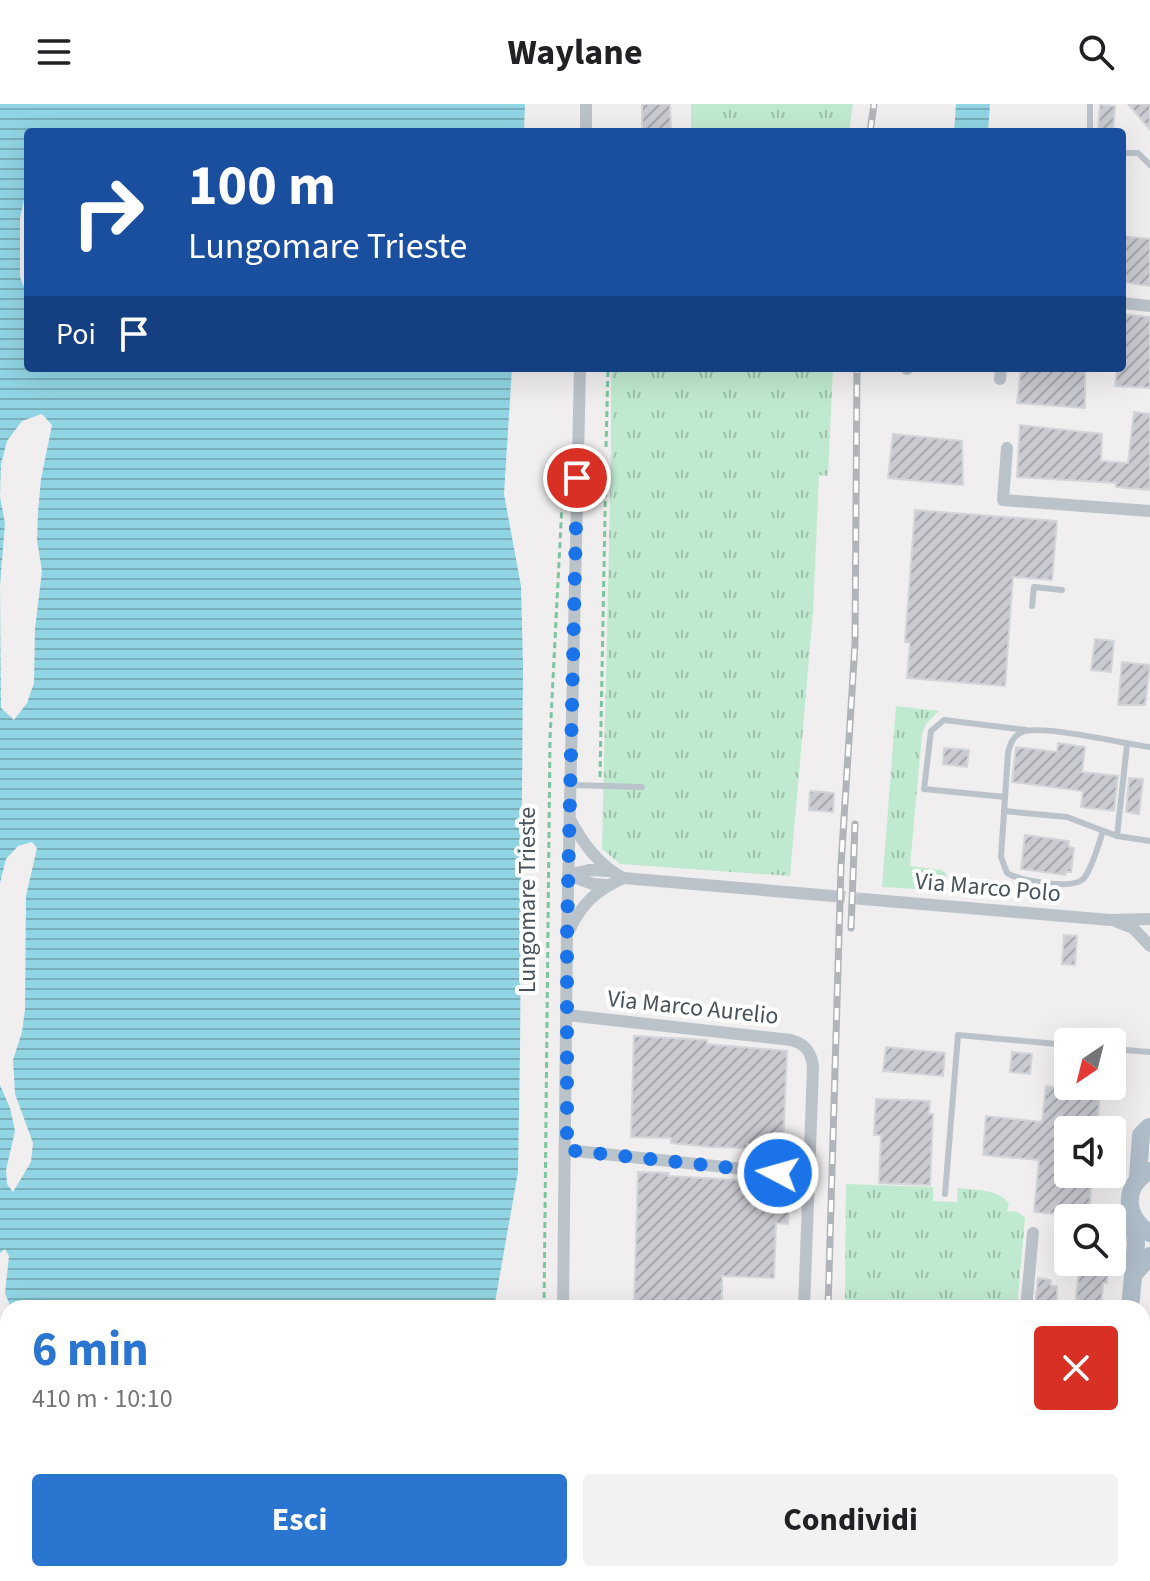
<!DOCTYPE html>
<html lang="it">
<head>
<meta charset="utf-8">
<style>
	body { margin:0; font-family:"Source Sans 3",sans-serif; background:#f2f2f2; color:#202124; height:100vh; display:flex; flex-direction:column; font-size:30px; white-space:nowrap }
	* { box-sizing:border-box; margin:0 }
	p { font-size:26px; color:#757577 }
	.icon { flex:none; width:44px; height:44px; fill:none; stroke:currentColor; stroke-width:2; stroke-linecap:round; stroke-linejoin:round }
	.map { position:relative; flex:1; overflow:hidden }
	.details { position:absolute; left:0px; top:1196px; width:1150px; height:282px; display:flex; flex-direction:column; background:#fff; border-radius:24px 24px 0 0; box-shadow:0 8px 32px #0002 }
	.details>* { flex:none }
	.top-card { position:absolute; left:24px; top:24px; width:1102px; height:244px; border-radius:8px; box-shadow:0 8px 32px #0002; background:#1a4fa0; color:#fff; overflow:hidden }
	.needle { width:52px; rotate:215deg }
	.tools { position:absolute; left:1054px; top:924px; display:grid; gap:16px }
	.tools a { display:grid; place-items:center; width:72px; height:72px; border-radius:8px; background:#fff; box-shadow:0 8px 32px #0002; font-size:40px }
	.pin { position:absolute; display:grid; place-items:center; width:68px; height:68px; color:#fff; margin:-34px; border:4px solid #fff; border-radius:50%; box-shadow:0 2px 8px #0007 }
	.me { position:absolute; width:88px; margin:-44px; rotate:276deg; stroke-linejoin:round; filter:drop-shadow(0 0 6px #0008) }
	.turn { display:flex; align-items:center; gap:28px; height:168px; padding:0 32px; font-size:36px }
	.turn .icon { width:104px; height:104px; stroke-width:2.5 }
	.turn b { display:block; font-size:56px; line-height:68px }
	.then { display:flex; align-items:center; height:76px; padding:0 32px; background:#0003; gap:16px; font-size:30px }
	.round { display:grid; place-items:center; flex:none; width:84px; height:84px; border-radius:8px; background:#f2f2f2 }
	.headline { display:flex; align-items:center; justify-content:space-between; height:136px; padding:0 32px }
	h1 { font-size:48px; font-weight:700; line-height:60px; color:#2975cf }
	.action { display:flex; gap:16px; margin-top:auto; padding:16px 32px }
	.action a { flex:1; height:92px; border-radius:8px; background:#2975cf; color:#fff; font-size:32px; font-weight:700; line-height:92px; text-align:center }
	.action a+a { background:#f2f2f2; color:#202124 }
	header { display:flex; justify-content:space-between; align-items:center; height:104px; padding:0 32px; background:#fff; font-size:36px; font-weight:700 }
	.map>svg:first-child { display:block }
	.grass { fill:url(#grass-tufts) }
	.water { fill:url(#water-rules) }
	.pier { fill:#f0eeee }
	.building { fill:url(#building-hatch); stroke:#d3d5d9; stroke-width:2 }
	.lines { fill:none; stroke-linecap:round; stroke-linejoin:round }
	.minor-tunnel { stroke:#c6c7c9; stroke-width:12; stroke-dasharray:12 6; stroke-linecap:butt }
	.path { stroke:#7bc5a0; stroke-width:3; stroke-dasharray:6 4; stroke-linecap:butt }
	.service { stroke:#bbc3ca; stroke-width:6 }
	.minor { stroke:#bbc3ca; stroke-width:12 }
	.primary { stroke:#b0beca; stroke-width:18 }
	.rail-casing { stroke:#b1b4b8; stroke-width:7 }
	.rail { stroke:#fff; stroke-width:4; stroke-dasharray:12; stroke-linecap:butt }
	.route { stroke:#1a73e8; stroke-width:14; stroke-dasharray:0 25.2 }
	.labels { text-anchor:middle; stroke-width:8; stroke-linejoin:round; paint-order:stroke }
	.street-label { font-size:24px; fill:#48525a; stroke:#fff }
</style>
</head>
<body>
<header><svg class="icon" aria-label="menu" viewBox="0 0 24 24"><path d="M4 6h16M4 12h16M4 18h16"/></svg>Waylane<svg class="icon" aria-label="search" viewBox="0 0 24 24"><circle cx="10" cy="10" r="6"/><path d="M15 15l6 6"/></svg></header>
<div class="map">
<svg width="1150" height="1477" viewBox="0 0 1150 1477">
	<defs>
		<pattern id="grass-tufts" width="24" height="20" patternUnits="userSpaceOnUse" patternTransform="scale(2)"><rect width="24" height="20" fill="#c0ead0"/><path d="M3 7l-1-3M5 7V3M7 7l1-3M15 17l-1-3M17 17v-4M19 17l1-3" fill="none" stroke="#9ec0ac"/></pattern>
		<pattern id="water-rules" width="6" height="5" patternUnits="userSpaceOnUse" patternTransform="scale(2)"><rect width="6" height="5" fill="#91d4e3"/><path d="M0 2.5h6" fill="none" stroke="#78afbb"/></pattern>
		<pattern id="building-hatch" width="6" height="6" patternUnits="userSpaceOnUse" patternTransform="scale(2)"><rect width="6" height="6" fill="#c9cbd0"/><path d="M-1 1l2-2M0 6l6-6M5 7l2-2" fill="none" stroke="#a5a7ac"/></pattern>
	</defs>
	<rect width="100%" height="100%" fill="#f0eeee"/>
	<g class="grass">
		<path d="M691,0H853L849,28H691Z"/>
		<path d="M611,264H833L828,372L819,371L813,509L790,772L620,760L602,745L611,354Z"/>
		<path d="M896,602L939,607L926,620L922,630L910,762L940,766L946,769L948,787L882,783Z"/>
		<path d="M846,1080L933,1083V1097L957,1098L958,1084C974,1086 999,1085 1009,1100L1007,1107L1018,1108L1025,1114L1017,1204H925L845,1196Z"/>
	</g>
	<g class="water">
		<path d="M0,0H525L524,28H28V264H512L504,390L521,482L523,561L520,947L518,1068L494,1204H8V1470H451L449,1477H0Z"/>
		<path d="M956,0H990L988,28H954Z"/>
	</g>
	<g class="pier">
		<path d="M28,77V184L26,188L20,173V114Z"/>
		<path d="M42,310L52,321L41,375L38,408L37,436L42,467L35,525L34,579L27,599L14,616L1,604L0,482L5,419L0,393L1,360L7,337L22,317Z"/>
		<path d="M32,738L37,744L26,792L25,906L22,928L13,956L15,990L33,1039L31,1058L13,1088L7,1080L6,1066L15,1027L10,1004L0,981V779L6,755L18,742Z"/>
		<path d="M5,1145L9,1152L5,1189L11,1204H8V1470H15L9,1477L2,1475L0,1463V1149Z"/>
	</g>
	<g class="building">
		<path d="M642,0H670L671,28H642Z"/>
		<path d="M1128,0H1150V26L1140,14Z"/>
		<path d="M1100,1L1115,2L1113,28H1098Z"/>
		<path d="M1122,132L1150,135V182L1122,178Z"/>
		<path d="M1122,210L1150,213V284L1115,282L1117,264H1122Z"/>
		<path d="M1021,264H1085V304L1017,299Z"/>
		<path d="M1134,308L1150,310V386L1116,383V379L1017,373L1020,321L1102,330L1101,357L1128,359Z"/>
		<path d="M893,330L962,337L963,381L888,374Z"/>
		<path d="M915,406L1057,417L1052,476L1013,473L1005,582L907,574L910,539L905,538Z"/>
		<path d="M1095,535L1114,537L1111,568L1091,566Z"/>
		<path d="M1122,558L1150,561L1145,601H1118Z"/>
		<path d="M1058,639L1085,643L1082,668L1118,672L1114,707L1081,703L1083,687L1012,678L1016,643L1057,648Z"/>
		<path d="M944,644L969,646L967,663L943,660Z"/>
		<path d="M1129,674L1143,675L1139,710L1126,708Z"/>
		<path d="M810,687L834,689L833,708L809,706Z"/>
		<path d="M1025,731L1069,737V743L1074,744L1071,768H1066L1065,771L1021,765Z"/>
		<path d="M1064,831L1077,832L1075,861L1062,860Z"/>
		<path d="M634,932L707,936V940L787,947L783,1043L747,1040V1044L711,1043L671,1039V1034L631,1033Z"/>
		<path d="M886,943L945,949L943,972L883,967Z"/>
		<path d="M1012,948L1032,950L1030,970L1010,968Z"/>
		<path d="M1046,982L1100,987L1097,1026H1068V1070H1092L1089,1113L1034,1108L1039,1056L983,1051L986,1012L1042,1018Z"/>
		<path d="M876,995L930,997L929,1010H933L930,1081L879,1079L881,1031H874Z"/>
		<path d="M638,1068L669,1069L668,1072L790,1079L788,1120L776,1119L774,1174L722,1172V1204H634Z"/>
		<path d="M1080,1158H1109L1107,1179H1103L1101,1204H1075Z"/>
		<path d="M1038,1174L1051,1176V1182H1057V1204H1035Z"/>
	</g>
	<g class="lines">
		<path class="minor-tunnel" d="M833,792L863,795"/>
		<g class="path">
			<path d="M606,343L608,264"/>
			<path d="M600,673L606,359"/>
			<path d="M544,1204L550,634L563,380"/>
			<path d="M536,1477V1470"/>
		</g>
		<g class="service">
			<path d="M1090,28V0"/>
			<path d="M1122,49H1138L1150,61"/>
			<path d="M1032,502L1034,483L1062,486"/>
			<path d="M570,681L642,683"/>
			<path d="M1005,693L924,685L931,627L944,616L1026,626"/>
			<path d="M1004,707L1067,713L1117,732L1150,737"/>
			<path d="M1103,727C1099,739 1091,768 1083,775C1072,786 1019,777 1007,769L1001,753L1008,649C1010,640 1013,632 1022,628C1042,620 1124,640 1150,643"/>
			<path d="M1117,732L1127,641"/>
			<path d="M1112,945L1150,948"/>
			<path d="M945,1090L958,931L1068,941"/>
		</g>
		<g class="minor">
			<path d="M586,28V0"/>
			<path d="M1122,199L1150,202"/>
			<path d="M907,265L908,264"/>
			<path d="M1000,275L1001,264"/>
			<path d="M1007,344L1003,396L1150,407"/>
			<path d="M571,717C584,741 599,761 623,774L833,792"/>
			<path d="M568,771L589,766L609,767"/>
			<path d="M568,771L593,780L607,781"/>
			<path d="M863,795L1110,816L1150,815"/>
			<path d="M1117,818L1133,824L1150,842"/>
			<path d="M570,825C582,799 597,786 623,774"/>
			<path d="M567,911L791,936C806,940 812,949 813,964L804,1204"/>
			<path d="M567,1046L809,1072"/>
			<path d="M563,1204L567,831L580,264"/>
			<path d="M1026,1204L1033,1129"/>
			<path d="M1142,1232H1150"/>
			<path d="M1142,1343H1150"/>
			<path d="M856,1470L920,1477"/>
			<path d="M557,1477V1470"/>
			<path d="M793,1477L794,1470"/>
			<path d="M1001,1477V1470"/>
		</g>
		<g class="primary">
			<path d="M1150,1067C1122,1081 1124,1114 1150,1129"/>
			<path d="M1138,1074L1141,1031L1149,1023"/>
			<path d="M1133,1171L1150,1152"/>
			<path d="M1130,1204L1136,1140L1134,1116"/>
			<path d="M1103,1477L1104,1470"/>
		</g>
		<defs>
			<g id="rail">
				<path d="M870,28L874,0"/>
				<path d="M851,824L855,720"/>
				<path d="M828,1204L841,762L855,540L857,264"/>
				<path d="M819,1477V1470"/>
			</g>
		</defs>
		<use href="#rail" class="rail-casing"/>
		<use href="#rail" class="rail"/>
	</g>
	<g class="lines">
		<path class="route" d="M577,374L567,831V1046L778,1069"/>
	</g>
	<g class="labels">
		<g class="street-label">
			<text transform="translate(988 783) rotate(5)" y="8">Via Marco Polo</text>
			<text transform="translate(527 796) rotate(-90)" y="8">Lungomare Trieste</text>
			<text transform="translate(693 903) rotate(6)" y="8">Via Marco Aurelio</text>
		</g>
	</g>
</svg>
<div class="tools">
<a><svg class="needle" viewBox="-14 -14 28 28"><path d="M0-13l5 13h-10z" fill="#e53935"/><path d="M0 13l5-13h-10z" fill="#757577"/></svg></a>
<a><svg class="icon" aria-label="sound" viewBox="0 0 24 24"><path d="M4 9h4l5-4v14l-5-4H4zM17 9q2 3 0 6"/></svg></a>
<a><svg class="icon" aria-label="search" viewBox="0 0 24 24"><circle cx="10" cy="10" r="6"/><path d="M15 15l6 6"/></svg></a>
</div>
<div class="pin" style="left:577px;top:374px;background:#d93025"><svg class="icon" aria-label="arrive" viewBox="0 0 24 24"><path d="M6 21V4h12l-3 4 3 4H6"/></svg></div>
<svg class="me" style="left:778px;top:1069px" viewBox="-20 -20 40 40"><circle r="17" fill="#1a73e8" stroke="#fff" stroke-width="3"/><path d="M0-11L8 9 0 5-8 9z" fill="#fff"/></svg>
<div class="top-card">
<div class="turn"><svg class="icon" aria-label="right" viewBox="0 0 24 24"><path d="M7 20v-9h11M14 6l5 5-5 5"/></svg><div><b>100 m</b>Lungomare Trieste</div></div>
<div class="then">Poi<svg class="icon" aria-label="arrive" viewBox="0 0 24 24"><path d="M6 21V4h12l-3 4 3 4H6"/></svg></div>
</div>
<section class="details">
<div class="headline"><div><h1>6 min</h1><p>410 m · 10:10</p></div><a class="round" style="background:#d93025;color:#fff"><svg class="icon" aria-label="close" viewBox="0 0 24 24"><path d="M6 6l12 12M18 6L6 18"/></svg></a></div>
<div class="action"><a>Esci</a><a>Condividi</a></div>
</section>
</div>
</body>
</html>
